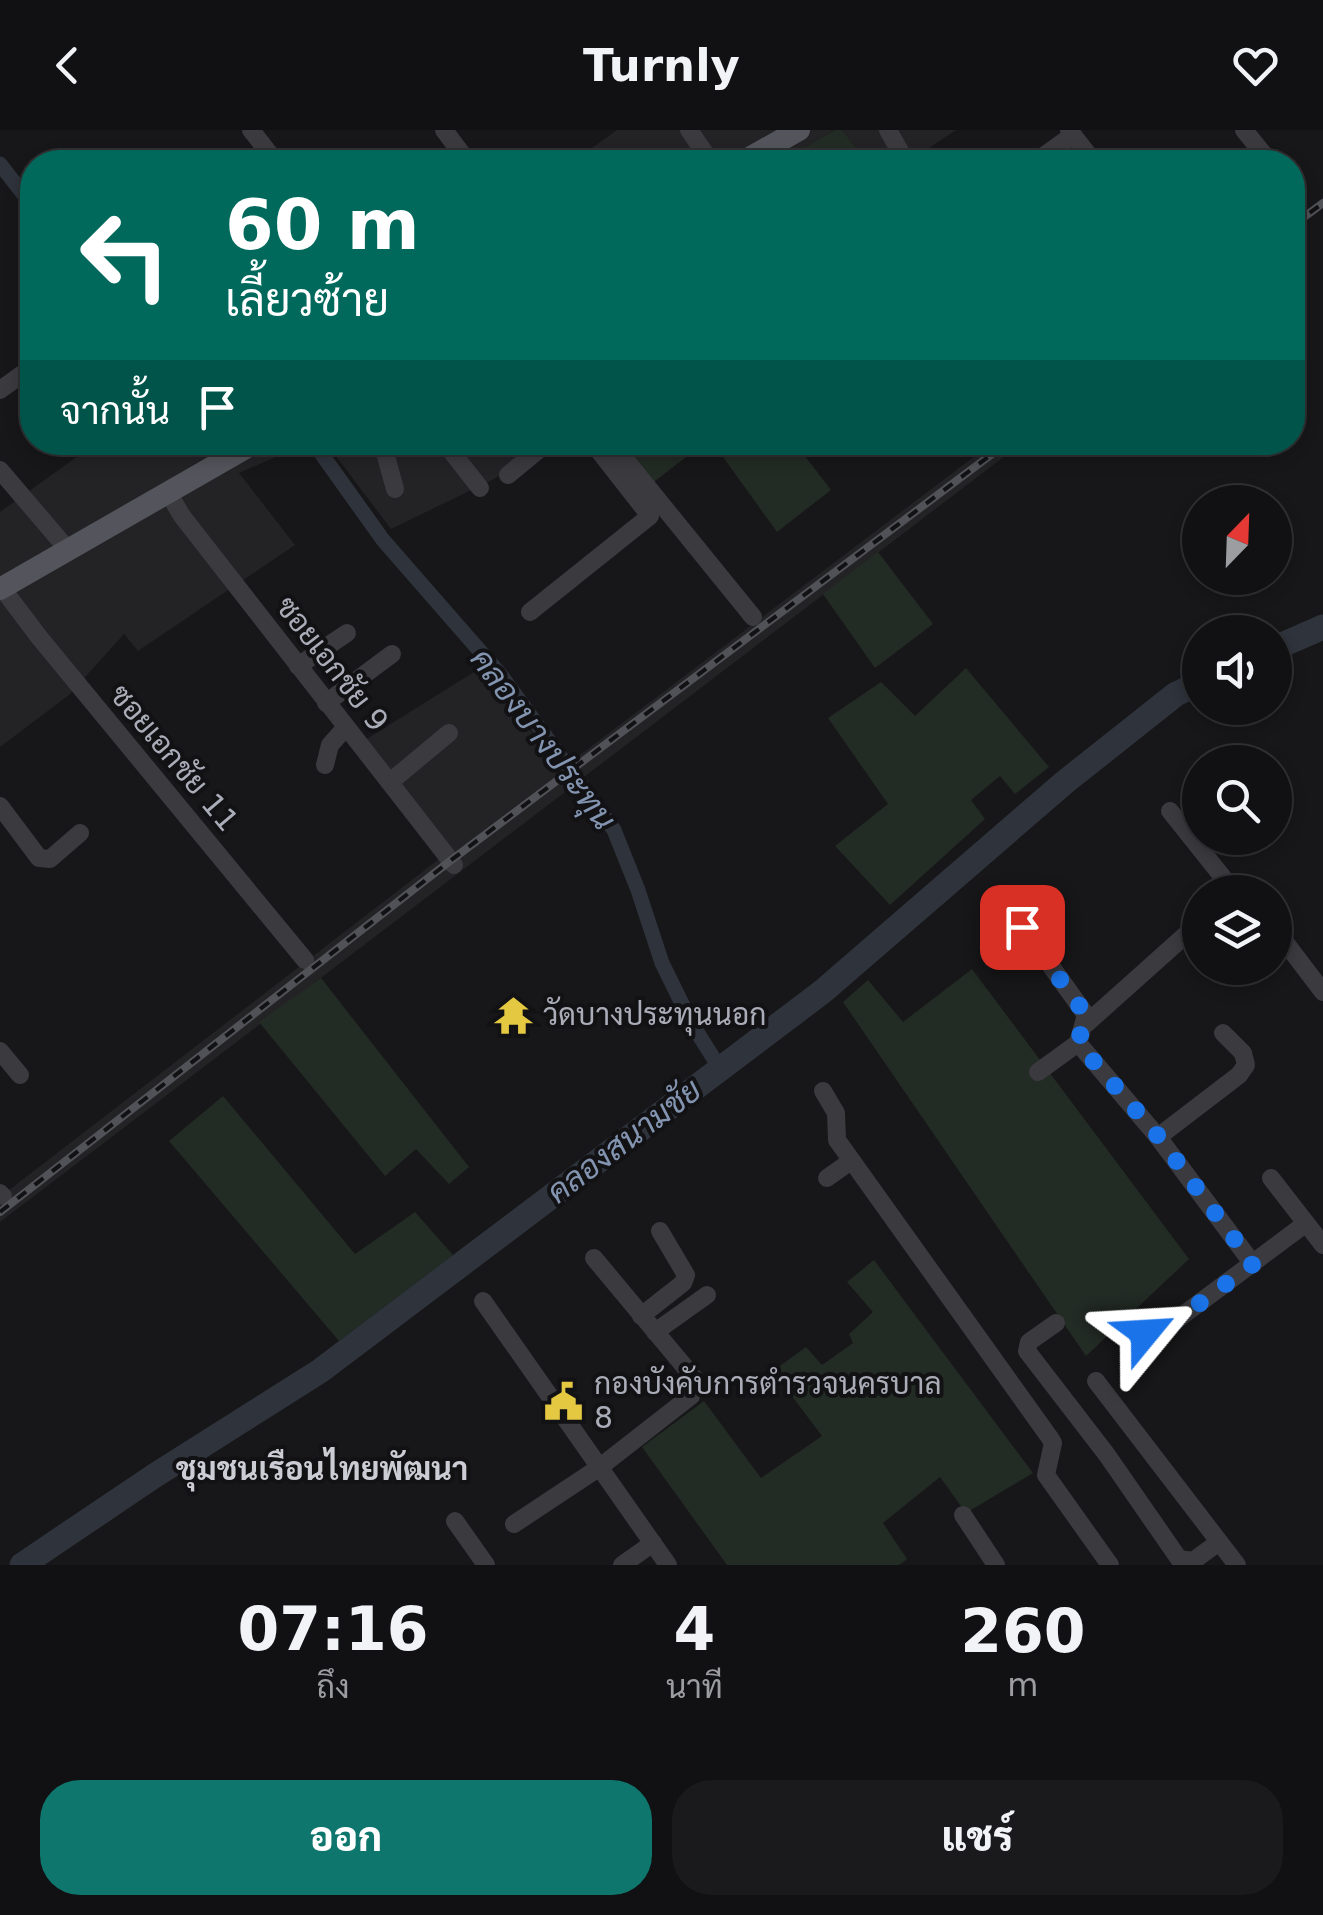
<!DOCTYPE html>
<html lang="th">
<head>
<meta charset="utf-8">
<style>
	body { margin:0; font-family:"DejaVu Sans",Sarabun,sans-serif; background:#1a1a1c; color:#f1f3f6; height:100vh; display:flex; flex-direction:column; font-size:38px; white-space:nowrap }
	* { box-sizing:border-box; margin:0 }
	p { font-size:32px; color:#9c9da0 }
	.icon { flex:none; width:55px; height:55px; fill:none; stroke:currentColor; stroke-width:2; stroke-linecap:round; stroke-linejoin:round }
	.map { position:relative; height:1435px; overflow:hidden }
	.details { display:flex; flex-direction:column; background:#111113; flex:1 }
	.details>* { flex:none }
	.hud { position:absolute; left:20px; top:20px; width:1285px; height:305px; border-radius:40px; box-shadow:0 5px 15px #0003,0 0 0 2px #303133; background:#00695c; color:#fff; overflow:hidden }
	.needle { width:65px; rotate:23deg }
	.controls { position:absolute; left:1182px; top:355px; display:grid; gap:20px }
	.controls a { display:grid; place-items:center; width:110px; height:110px; border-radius:50%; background:#111113; box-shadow:0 5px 15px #0003,0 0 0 2px #303133; font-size:50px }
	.pin { position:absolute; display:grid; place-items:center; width:85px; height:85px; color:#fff; margin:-42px; border-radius:20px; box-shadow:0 5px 15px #0006 }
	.me { position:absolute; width:110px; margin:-55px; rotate:63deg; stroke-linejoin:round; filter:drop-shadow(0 0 8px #0008) }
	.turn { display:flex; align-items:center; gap:35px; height:210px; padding:0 40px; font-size:45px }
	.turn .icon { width:130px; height:130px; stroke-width:2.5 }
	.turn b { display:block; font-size:70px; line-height:85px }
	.then { display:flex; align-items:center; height:95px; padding:0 40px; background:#0003; gap:20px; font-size:38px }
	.eta { display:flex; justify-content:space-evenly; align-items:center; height:170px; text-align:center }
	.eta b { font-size:60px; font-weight:800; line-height:70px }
	.button { display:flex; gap:20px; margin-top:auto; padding:20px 40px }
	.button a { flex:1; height:115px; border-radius:40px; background:#0f766e; color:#fff; font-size:40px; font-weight:800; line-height:115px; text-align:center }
	.button a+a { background:#1a1a1c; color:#f1f3f6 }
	header { display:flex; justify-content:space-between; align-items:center; height:130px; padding:0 40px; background:#111113; font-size:45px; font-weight:800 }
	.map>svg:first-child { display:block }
	.built { fill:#232326 }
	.green { fill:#232b25 }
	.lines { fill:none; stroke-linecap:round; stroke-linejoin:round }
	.canal { stroke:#2e333c; stroke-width:15 }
	.river { stroke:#2e333c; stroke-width:25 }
	.minor { stroke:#3a3a3f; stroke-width:18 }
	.major { stroke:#54555c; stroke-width:22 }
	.rail-casing { stroke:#515258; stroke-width:8 }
	.rail { stroke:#121214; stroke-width:4; stroke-dasharray:11; stroke-linecap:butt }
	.route { stroke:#1a73e8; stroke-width:18; stroke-dasharray:0 32.4 }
	.labels { text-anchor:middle; stroke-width:8; stroke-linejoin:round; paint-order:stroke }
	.street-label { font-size:30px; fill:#aaacb8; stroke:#121214 }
	.poi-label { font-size:30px; fill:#aaacb8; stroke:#121214; text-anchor:start }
	.water-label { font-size:32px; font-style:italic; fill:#8394b0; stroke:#121214 }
	.neighbourhood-label { font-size:32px; font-weight:bold; fill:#cbccd4; stroke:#121214 }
</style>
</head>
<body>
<header><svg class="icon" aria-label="back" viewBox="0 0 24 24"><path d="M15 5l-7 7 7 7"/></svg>Turnly<svg class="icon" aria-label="heart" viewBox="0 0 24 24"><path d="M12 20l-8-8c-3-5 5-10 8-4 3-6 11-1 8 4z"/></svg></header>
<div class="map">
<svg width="1323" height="1435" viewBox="0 0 1323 1435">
	<rect width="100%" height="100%" fill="#171719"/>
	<g class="built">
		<path d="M617,0H835L779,32H581L578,28Z"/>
		<path d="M842,0H956L908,32H867Z"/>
		<path d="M299,312L301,316L239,343L295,415L138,521L124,504L69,565L0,617V382L96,313Z"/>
		<path d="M326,313H548L494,349L391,399Z"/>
		<path d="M992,313H1022L584,647L572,631Z"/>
		<path d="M482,537L573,656L0,1092V1067L452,719L365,610Z"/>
	</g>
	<g class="green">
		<path d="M835,0H842L867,32H779Z"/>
		<path d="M638,313H704L650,355L626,320Z"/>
		<path d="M713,313H795L831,360L777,402Z"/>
		<path d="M878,422L933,494L875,538L823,464Z"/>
		<path d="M966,538L1049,637L1015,664L1000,646L971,670L985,689L890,775L835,716L888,674L828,588L881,552L915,586Z"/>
		<path d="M972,839L1189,1129L1086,1226L843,872L868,850L903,892Z"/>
		<path d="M321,848L469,1037L449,1054L416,1019L385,1046L259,892Z"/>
		<path d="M223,966L355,1124L415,1082L453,1125L339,1211L169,1011Z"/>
		<path d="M874,1130L1033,1343L966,1383L940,1347L883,1393L907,1429L899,1435H727L642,1317L704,1271L761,1348L822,1306L773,1241L806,1217L822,1235L853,1213L849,1204L873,1182L847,1152Z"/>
	</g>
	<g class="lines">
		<g class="canal">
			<path d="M0,34L32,75"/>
			<path d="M313,312L383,410L500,544L614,700L638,760L662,833L692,894L719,937"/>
		</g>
		<g class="river">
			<path d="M1275,518L1323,497"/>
			<path d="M22,1435L154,1346L320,1241L822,862L1065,652L1176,564L1200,553"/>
		</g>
		<g class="minor">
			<path d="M251,0L276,32"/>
			<path d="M444,0L468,32"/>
			<path d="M689,0L711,32"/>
			<path d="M888,0L906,32"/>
			<path d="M1069,0L1094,32"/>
			<path d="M1244,0L1270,32"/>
			<path d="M765,19L785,32"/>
			<path d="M1035,32L1073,5"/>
			<path d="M1292,61L1297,68"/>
			<path d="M0,260L32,237"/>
			<path d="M382,312L395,359"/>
			<path d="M444,312L480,358"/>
			<path d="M611,312L753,487"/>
			<path d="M0,340L69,421"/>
			<path d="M508,345L548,312"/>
			<path d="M169,364L182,386L454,735"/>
			<path d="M2,458L39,507L305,830"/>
			<path d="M530,482L650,386L592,312"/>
			<path d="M298,536L347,503"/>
			<path d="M326,573L392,524"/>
			<path d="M325,635L330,615L346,597"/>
			<path d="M390,652L449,603"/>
			<path d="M0,676L39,728L50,729L80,703"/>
			<path d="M1170,681L1233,760L1239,762"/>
			<path d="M1023,797L1086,885L1078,913L1158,1007L1253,1134"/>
			<path d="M1275,799L1323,862"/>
			<path d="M1086,894L1200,792"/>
			<path d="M0,921L20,945"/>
			<path d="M1038,942L1078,913"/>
			<path d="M823,961L836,983L837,1010L1050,1308L1053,1313L1046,1345L1110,1435"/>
			<path d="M1158,1007L1239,945L1246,935L1243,923L1223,903"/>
			<path d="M827,1048L851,1031"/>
			<path d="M1271,1048L1323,1115"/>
			<path d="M0,1063L3,1066"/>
			<path d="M483,1171L668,1435"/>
			<path d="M641,1186L683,1153L686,1145L660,1101"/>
			<path d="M1056,1193L1029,1212L1027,1221L1107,1325L1179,1429L1193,1431L1219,1412"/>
			<path d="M655,1202L707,1165"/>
			<path d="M1145,1203L1163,1200L1305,1094"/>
			<path d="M1096,1251L1237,1435"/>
			<path d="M963,1385L996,1435"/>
			<path d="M455,1391L486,1435"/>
			<path d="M514,1394L600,1337L691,1266L694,1248L594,1128"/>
			<path d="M622,1435L653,1413"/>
		</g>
		<g class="major">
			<path d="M742,32L799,0"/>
			<path d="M0,459L256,312"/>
		</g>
		<defs>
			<g id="rail">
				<path d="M1292,96L1323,73"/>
				<path d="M0,1082L450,731L1008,312"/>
			</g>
		</defs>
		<use href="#rail" class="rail-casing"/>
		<use href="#rail" class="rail"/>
	</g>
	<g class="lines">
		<path class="route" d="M1022,797L1086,885L1078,913L1158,1006L1253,1134L1163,1200L1145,1203"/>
	</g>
	<defs>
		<symbol id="temple-bare" viewBox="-9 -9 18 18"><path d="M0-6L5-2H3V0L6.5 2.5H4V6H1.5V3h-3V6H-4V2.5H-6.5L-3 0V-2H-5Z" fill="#e5c842" stroke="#121214" stroke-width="2.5" paint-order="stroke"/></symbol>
		<symbol id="civic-bare" viewBox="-9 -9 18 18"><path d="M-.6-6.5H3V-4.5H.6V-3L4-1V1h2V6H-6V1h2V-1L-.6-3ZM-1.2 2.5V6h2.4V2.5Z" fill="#e5c842" stroke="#121214" stroke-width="2.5" paint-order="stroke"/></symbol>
	</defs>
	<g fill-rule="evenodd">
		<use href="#temple-bare" x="486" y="858" width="55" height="55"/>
		<use href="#civic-bare" x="536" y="1244" width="55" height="55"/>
	</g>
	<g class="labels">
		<g class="street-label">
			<text transform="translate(332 534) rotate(52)" y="10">ซอยเอกชัย 9</text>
			<text transform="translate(174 628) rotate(50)" y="10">ซอยเอกชัย 11</text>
		</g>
		<g class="poi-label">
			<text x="543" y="895">วัดบางประทุนนอก</text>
			<text x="594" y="1264">กองบังคับการตำรวจนครบาล<tspan x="594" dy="34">8</tspan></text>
		</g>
		<g class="water-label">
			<text transform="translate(543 609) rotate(53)" y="11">คลองบางประทุน</text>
			<text transform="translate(624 1011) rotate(-37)" y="11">คลองสนามชัย</text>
		</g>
		<g class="neighbourhood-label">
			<text x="322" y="1350">ชุมชนเรือนไทยพัฒนา</text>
		</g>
	</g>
</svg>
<div class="controls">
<a><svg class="needle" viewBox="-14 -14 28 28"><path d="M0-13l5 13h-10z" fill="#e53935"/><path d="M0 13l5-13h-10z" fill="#9c9da0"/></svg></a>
<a><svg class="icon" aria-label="sound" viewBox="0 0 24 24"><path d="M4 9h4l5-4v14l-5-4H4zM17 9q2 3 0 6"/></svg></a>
<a><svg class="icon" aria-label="search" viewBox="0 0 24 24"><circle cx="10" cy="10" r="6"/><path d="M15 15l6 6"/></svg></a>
<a><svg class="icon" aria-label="layers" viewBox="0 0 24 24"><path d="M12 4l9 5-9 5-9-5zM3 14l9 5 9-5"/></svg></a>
</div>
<div class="pin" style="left:1022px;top:797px;background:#d93025"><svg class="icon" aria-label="arrive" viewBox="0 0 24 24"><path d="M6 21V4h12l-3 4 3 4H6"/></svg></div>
<svg class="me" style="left:1145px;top:1203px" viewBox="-20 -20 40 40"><path d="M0-17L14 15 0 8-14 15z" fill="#1a73e8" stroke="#fff" stroke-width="4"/></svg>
<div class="hud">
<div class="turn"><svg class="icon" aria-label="left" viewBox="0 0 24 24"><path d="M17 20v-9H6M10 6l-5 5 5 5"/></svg><div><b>60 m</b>เลี้ยวซ้าย</div></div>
<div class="then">จากนั้น<svg class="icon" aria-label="arrive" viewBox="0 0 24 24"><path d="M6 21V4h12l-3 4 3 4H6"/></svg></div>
</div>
</div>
<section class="details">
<div class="eta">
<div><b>07:16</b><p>ถึง</p></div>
<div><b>4</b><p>นาที</p></div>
<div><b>260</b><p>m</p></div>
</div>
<div class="button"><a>ออก</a><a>แชร์</a></div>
</section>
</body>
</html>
